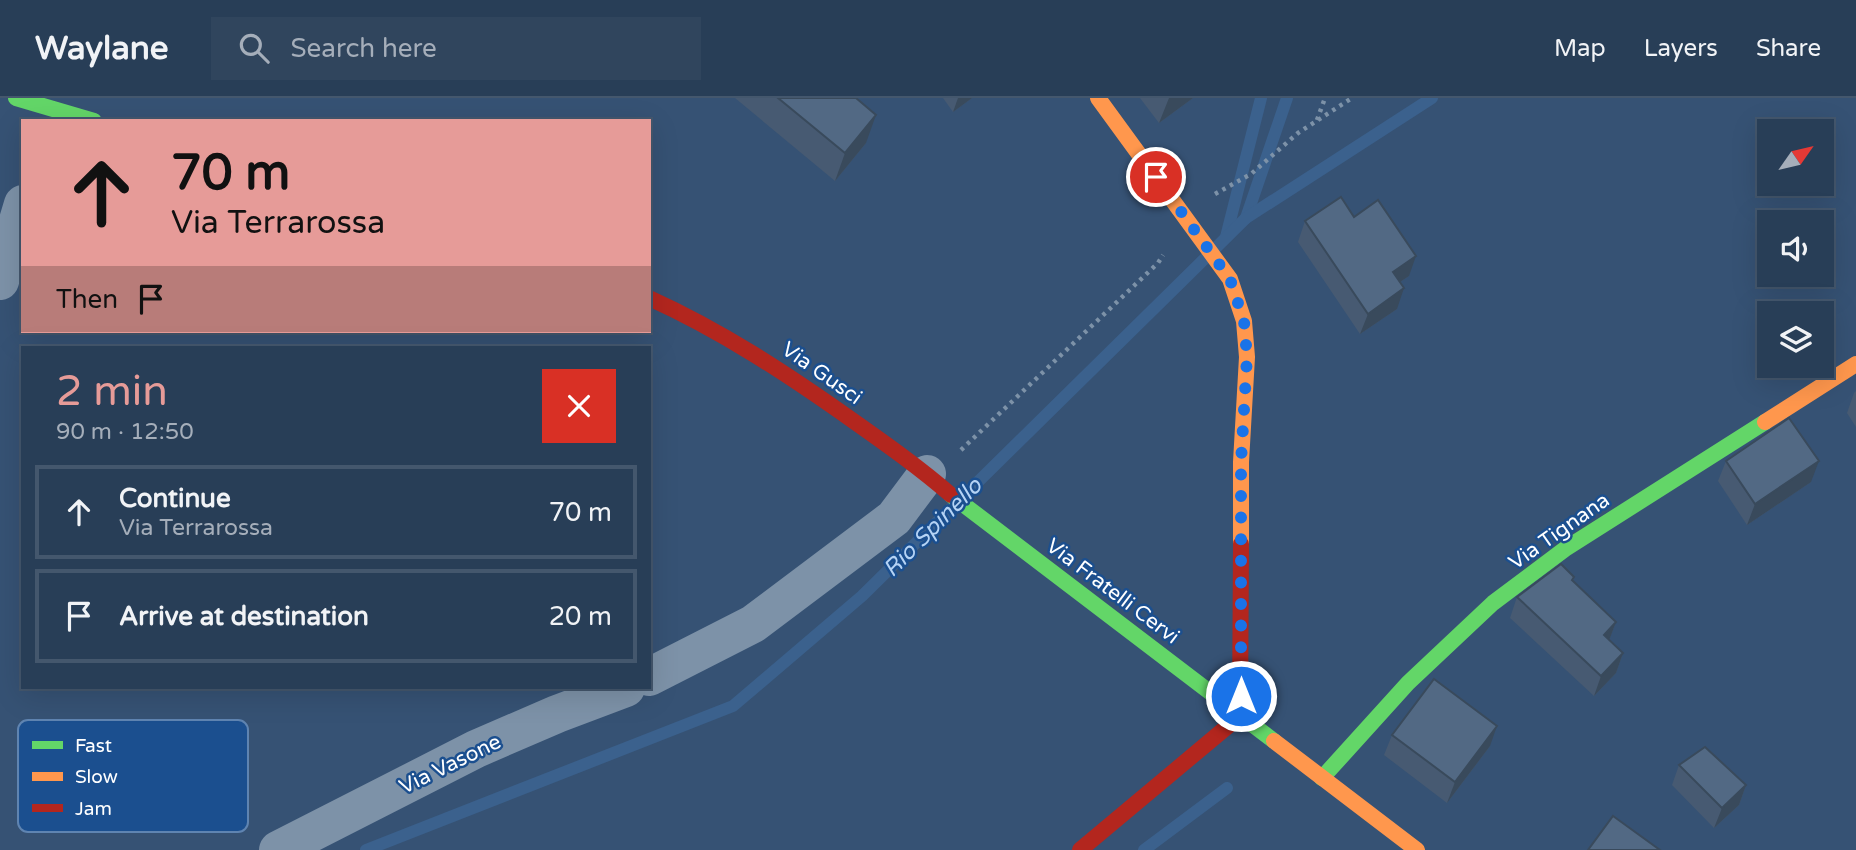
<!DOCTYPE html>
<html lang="en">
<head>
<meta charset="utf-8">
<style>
	body { margin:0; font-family:"Varela Round",sans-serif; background:#30455d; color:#f1f3f6; height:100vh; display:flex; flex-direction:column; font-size:26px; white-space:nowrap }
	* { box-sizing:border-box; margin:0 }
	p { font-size:23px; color:#a5aeba }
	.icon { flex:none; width:38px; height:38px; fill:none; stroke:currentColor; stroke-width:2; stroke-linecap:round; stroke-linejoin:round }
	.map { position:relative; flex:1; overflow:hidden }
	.side { position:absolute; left:21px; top:248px; width:630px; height:343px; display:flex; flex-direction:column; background:#283e57; border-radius:0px; box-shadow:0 7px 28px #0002,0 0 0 2px #44576d }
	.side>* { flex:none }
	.banner { position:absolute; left:21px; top:21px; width:630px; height:214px; border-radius:0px; box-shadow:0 7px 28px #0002,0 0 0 2px #44576d; background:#e69b98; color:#111; overflow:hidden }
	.needle { width:46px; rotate:56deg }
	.fabs { position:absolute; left:1757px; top:21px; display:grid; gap:14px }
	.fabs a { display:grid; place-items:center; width:77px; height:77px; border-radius:0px; background:#283e57; box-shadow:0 7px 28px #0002,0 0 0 2px #44576d; font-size:35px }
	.pin { position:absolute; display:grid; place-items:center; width:60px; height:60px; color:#fff; margin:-30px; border:4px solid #fff; border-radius:50%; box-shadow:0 2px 7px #0007 }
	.me { position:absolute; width:77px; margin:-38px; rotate:0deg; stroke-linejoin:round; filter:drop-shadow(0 0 5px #0008) }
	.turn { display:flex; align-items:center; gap:24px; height:147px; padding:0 35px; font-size:32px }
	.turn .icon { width:91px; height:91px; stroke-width:2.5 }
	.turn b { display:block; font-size:49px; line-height:60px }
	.then { display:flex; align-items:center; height:66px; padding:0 35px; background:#0003; gap:14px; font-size:26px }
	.round { display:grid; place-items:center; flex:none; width:74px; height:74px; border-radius:0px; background:#30455d }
	.head { display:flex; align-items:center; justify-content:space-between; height:119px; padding:0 35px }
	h1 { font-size:42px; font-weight:600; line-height:52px; color:#e69b98 }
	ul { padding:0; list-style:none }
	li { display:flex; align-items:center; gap:21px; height:94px; margin:0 14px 10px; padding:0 21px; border:4px solid #44576d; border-radius:0px }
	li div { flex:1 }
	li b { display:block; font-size:26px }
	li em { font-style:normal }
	header { display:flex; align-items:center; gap:42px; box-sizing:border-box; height:98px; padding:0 35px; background:#283e57; border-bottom:2px solid #44576d }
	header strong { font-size:33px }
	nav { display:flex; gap:38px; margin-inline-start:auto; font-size:24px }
	.search { width:490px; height:63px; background:#30455d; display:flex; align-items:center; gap:18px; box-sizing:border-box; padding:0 24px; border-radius:0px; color:#a5aeba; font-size:26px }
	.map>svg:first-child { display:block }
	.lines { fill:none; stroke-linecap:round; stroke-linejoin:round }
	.stream { stroke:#3b618d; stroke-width:12 }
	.path { stroke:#7d92a8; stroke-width:4.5; stroke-dasharray:3.5 5; stroke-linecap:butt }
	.street { stroke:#7d92a8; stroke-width:38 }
	.fast { stroke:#63d668; stroke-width:16 }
	.slow { stroke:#ff974d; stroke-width:16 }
	.jam { stroke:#b3261e; stroke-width:16 }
	.wall { fill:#475a72 }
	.shaded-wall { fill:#394a5c }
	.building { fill:#526984; stroke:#394a5c; stroke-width:2 }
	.route { stroke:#1a73e8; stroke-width:12; stroke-dasharray:0 21.6 }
	.labels { text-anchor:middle; stroke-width:5; stroke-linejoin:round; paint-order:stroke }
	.street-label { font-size:21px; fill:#fff; stroke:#1b4f8f }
	.water-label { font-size:23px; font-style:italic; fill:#b5d3f5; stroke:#1b4f8f }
	.key { fill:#1b4f8f; stroke:#5f84b1; stroke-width:2 }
	.key-label { font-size:19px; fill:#fff }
</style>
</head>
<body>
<header>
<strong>Waylane</strong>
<div class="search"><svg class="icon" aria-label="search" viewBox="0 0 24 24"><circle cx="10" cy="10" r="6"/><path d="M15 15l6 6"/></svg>Search here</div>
<nav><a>Map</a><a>Layers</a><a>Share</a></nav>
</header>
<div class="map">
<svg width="1856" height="752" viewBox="0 0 1856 752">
	<rect width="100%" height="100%" fill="#365274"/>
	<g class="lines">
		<g class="stream">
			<path d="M1246,120L1287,0"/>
			<path d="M1226,139L1261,0"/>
			<path d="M366,752L733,608L862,498L1246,120L1432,0"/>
			<path d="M1144,752L1227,690"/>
		</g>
		<g class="path">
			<path d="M1317,22L1325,0"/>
			<path d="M1215,96L1251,76L1298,35L1352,0"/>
			<path d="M961,352L1158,165L1163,157"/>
		</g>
		<g class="street">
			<path d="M0,183L23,106"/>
			<path d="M649,579L753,526L894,420L927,376"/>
			<path d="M278,752L476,651L557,616L626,590"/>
		</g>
		<g class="fast">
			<path d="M16,0L94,23"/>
			<path d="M951,397L1274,643"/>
			<path d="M1322,680L1408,585L1493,505L1565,451L1765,324"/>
		</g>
		<g class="slow">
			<path d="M1098,0L1230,181L1244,223L1247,259L1241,364V446"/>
			<path d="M1765,324L1856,266"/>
			<path d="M1274,643L1417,752"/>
		</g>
		<g class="jam">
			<path d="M649,200C722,233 787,276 852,322C886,346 920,370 951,397"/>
			<path d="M1080,752L1240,618L1241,446"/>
		</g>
	</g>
	<g class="wall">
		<path d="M735,0H856L866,45L835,83Z"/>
		<path d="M943,0H972L953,14Z"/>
		<path d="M1140,0H1193L1159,25Z"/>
		<path d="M1354,119L1409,178L1400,184L1397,211L1360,236L1298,144L1305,123Z"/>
		<path d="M1856,293V329L1847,315L1854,295Z"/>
		<path d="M1726,363L1811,384L1747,427L1718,383Z"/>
		<path d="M1574,479L1573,483L1616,524L1609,542L1623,555L1616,575L1594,598L1510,520L1517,499Z"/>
		<path d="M1392,637L1490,648L1447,705L1384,657Z"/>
		<path d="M1679,667L1746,687L1739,707L1714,730L1672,687Z"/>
	</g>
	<g class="shaded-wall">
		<path d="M958,0H972L953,14Z"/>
		<path d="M1169,0H1193L1159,25Z"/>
		<path d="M876,17L866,45L835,83L845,55Z"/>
		<path d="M1416,158L1409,178L1385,194L1393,174Z"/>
		<path d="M1404,190L1397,211L1360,236L1368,216Z"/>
		<path d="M1819,363L1811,384L1747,427L1755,406Z"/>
		<path d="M1616,524L1608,545L1604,537Z"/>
		<path d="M1623,555L1616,575L1594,598L1601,578Z"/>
		<path d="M1497,628L1490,648L1447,705L1455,684Z"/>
		<path d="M1746,687L1739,707L1714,730L1722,710Z"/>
	</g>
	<g class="building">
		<path d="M778,0H856L876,17L845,55Z"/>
		<path d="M1341,99L1354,119L1378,102L1416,158L1393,174L1404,190L1368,216L1305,123Z"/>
		<path d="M1789,320L1819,363L1755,406L1726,363Z"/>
		<path d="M1561,466L1574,479L1572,482L1616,524L1604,537L1623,555L1601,578L1517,499Z"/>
		<path d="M1434,581L1497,628L1455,684L1392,637Z"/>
		<path d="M1705,649L1746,687L1722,710L1679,667Z"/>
		<path d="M1613,718L1660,752H1588Z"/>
	</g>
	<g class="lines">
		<path class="route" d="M1156,79L1230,181L1244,223L1247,259L1241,364V598"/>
	</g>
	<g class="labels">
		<g class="street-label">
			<text transform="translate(822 275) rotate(35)" y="7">Via Gusci</text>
			<text transform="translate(1559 433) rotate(-35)" y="7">Via Tignana</text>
			<text transform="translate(1113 493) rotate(37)" y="7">Via Fratelli Cervi</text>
			<text transform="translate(450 666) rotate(-26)" y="7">Via Vasone</text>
		</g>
		<g class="water-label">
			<text transform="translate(932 429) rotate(-45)" y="8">Rio Spinello</text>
		</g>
	</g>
	<rect x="18" y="622" width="230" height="112" rx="10" class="key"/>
	<rect x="32" y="643" width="31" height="8" fill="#63d668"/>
	<rect x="32" y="674" width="31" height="9" fill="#ff974d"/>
	<rect x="32" y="706" width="31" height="8" fill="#b3261e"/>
	<g class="key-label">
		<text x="75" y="654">Fast</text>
		<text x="75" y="685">Slow</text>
		<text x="75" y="717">Jam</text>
	</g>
</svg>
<div class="fabs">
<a><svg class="needle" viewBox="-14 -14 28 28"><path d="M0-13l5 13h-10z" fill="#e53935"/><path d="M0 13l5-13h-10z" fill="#a5aeba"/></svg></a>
<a><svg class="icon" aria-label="sound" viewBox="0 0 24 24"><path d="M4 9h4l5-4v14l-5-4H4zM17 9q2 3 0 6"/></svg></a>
<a><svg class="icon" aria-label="layers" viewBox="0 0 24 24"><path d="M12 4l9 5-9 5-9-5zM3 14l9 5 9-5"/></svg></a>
</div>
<div class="pin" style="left:1156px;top:79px;background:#d93025"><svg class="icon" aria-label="arrive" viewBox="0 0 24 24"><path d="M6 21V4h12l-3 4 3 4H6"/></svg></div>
<svg class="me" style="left:1241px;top:598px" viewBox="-20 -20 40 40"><circle r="17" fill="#1a73e8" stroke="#fff" stroke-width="3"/><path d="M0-11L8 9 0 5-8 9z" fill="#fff"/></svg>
<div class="banner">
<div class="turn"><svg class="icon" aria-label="ahead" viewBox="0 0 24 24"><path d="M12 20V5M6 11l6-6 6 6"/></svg><div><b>70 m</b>Via Terrarossa</div></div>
<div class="then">Then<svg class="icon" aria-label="arrive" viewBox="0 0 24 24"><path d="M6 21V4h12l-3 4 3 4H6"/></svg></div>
</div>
<section class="side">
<div class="head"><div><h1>2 min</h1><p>90 m · 12:50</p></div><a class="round" style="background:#d93025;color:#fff"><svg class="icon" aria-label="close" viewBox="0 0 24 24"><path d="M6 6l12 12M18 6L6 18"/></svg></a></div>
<ul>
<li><svg class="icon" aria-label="ahead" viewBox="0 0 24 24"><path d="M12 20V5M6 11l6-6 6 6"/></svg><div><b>Continue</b><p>Via Terrarossa</p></div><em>70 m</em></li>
<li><svg class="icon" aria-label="arrive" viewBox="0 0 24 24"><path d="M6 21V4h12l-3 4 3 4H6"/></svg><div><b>Arrive at destination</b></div><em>20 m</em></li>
</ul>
</section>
</div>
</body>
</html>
